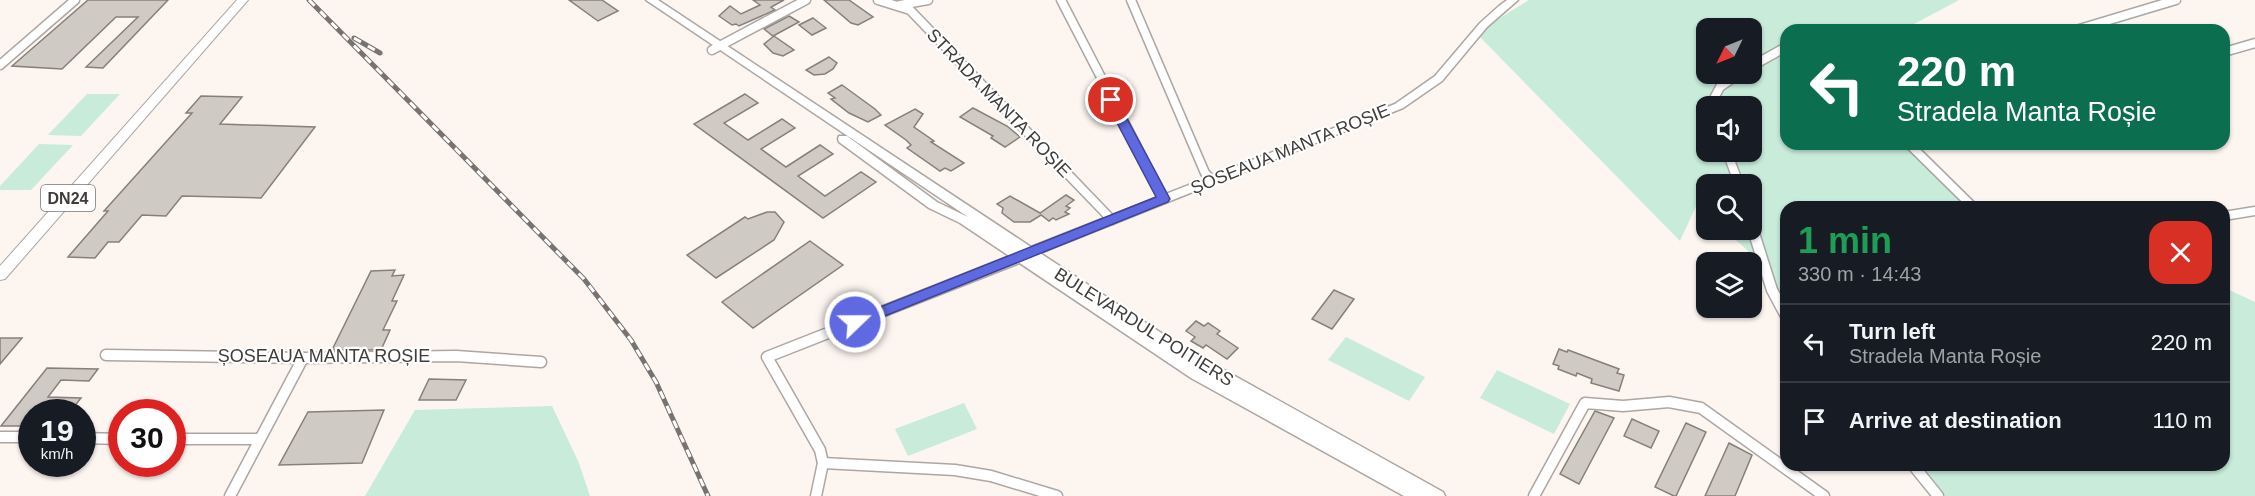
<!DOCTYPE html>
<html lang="en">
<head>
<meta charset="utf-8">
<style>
	body { margin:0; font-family:Helvetica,sans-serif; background:#20242c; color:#f1f3f6; height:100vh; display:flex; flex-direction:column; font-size:22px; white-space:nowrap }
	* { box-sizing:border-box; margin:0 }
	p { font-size:20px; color:#9ea1a6 }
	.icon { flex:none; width:33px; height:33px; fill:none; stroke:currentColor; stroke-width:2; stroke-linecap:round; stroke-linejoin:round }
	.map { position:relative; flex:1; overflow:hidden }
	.side { position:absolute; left:1780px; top:201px; width:450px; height:270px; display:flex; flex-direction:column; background:#171b24; border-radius:18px; box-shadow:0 2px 4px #0004 }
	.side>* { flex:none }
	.banner { position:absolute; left:1780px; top:24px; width:450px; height:126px; border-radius:18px; box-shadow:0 2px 4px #0004; background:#0b6e4f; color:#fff; overflow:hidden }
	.needle { width:39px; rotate:227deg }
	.tools { position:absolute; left:1696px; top:18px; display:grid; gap:12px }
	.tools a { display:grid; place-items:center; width:66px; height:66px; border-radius:12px; background:#171b24; box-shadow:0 2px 4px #0004; font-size:30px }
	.speed { position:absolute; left:18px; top:399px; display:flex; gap:12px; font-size:30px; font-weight:700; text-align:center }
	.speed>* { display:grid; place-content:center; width:78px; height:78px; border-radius:50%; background:#171b24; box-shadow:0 2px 4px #0004; line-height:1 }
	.speed small { font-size:15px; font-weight:400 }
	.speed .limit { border:9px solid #d22; background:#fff; color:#111 }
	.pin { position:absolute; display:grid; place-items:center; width:51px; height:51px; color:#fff; margin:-26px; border:3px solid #fff; border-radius:50%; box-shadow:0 2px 6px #0007 }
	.me { position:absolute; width:66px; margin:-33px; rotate:68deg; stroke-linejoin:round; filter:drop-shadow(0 0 4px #0008) }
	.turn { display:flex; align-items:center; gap:21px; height:126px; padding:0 18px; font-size:27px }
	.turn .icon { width:78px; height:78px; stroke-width:2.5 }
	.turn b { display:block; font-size:42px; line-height:51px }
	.round { display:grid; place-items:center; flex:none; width:63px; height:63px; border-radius:18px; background:#20242c }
	.headline { display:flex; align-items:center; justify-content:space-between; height:102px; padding:0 18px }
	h1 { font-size:36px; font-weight:700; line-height:45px; color:#1e9e55 }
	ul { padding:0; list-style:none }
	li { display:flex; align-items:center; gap:18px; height:78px; padding:0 18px; border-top:2px solid #363941 }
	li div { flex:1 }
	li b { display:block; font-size:22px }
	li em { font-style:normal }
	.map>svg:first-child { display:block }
	.green { fill:#c8ebda; fill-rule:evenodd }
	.building { fill:#d0cac5; stroke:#86807b; stroke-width:1.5 }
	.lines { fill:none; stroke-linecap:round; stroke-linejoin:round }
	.street-far1-casing { stroke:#ada6a2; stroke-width:11 }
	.street-casing { stroke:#ada6a2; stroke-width:13 }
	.secondary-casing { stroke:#ada6a2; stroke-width:3 }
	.primary-casing { stroke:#ada6a2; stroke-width:2 }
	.street-far1 { stroke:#fff; stroke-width:8 }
	.street { stroke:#fff; stroke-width:10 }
	.secondary { fill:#fff; fill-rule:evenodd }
	.primary { fill:#fff; fill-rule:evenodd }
	.rail-casing { stroke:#777370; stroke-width:5 }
	.rail { stroke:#fff; stroke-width:3; stroke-dasharray:8; stroke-linecap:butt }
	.route { fill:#5f69e1; stroke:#3e4492; stroke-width:1.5 }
	.labels { text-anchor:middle; stroke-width:4.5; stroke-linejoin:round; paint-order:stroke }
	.shield { fill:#fff; stroke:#797675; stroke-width:1.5 }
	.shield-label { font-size:16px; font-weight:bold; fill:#3f3c3a }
	.street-label { font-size:18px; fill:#3f3c3a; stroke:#fff }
</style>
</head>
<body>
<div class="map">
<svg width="2255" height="496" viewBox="0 0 2255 496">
	<rect width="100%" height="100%" fill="#fcf5f0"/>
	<g class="green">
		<path d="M1529,0H1959L1903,30H1786V144H1903L1967,207H1786V306L1766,280L1759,261L1725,230H1752V184H1707V213L1697,204L1680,241L1476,33ZM1707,28H1752V74H1707ZM1707,106H1752V152H1707Z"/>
		<path d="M87,94H120L81,136L48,135Z"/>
		<path d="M39,144L73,145L31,190H0V186Z"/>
		<path d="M2225,288L2255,302V496H1944L1918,465H2224Z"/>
		<path d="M1346,337L1425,377L1409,401L1328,360Z"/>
		<path d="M1497,370L1570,404L1554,434L1480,398Z"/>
		<path d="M964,403L977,429L908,456L895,429Z"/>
		<path d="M552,406L579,463L590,496H365L415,410Z"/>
	</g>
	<g class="building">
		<path d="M88,0H168L103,68L86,67L138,17H116L62,69L12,66Z"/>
		<path d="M569,0H602L618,11L598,21Z"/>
		<path d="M753,0H784L771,7L775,10L739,26L736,24L732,25L719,16L730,6L741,14L760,5Z"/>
		<path d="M824,0H849L873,17L858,25L851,23Z"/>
		<path d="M789,16L799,22L773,36L764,29Z"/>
		<path d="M813,18L826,28L812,35L799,25Z"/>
		<path d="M774,36L794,50L783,56L773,53L764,44Z"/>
		<path d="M829,57L837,63L833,69L825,74L814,75L806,70Z"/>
		<path d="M842,85L875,109L881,115L868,122L849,113L831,99L835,98L828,93Z"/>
		<path d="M745,94L758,103L724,123L748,140L782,119L795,128L761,149L786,167L820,145L833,154L798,176L825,196L861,172L876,182L823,218L694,124Z"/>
		<path d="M201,96L242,97L220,124L315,127L261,198L182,196L166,216L142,215L119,242H108L95,258L68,257L108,211H104L192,113H186Z"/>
		<path d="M973,108L1007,126L1020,137L1005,147L991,138L993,136L960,117Z"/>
		<path d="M915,109L923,114L914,127L934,141L931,142L964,163L951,171L945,168L940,171L907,148L911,145L906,140L885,125Z"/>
		<path d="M1066,195L1074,200L1066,206L1070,208L1065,212L1069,214L1056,220L1053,218L1049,221L1041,215L1030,222H1014L1002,213L1003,208L997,204L1010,196L1040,213Z"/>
		<path d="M767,212H775L784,222L774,240L716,278L687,255L745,217L748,219Z"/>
		<path d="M810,241L843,265L753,328L722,302Z"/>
		<path d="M395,270L392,276L404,275L392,301H397L383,330H390L381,350H332L371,271Z"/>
		<path d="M1334,290L1354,299L1332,329L1312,319Z"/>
		<path d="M1196,321L1204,326L1208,323L1220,331L1217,334L1238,348L1227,359L1206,345L1203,348L1191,341L1195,337L1186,331Z"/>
		<path d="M0,338H22L0,364Z"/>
		<path d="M1559,349L1567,352L1568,350L1619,369L1617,373L1624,375L1619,391L1591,383L1592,379L1577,373L1576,376L1558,369L1559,366L1553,364Z"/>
		<path d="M47,368L98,369L89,381L61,380L48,397L81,398L70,412H32V426H1Z"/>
		<path d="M429,379L466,380L456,400H419Z"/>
		<path d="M384,410L362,463L279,465L308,412Z"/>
		<path d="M1595,411L1614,418L1579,484L1560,474Z"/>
		<path d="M1632,419L1659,431L1651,448L1624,436Z"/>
		<path d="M1686,423L1706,432L1676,496H1674L1655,487Z"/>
		<path d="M1729,443L1752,455L1735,496H1705Z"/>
	</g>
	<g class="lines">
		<defs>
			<g id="street-far1">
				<path d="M878,0L910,10L1112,220"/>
				<path d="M1061,0L1164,199"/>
				<path d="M1131,0L1205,173L1212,180"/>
				<path d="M900,5L928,0"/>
				<path d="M2076,30L2176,0"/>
				<path d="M712,50L806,0"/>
				<path d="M2224,52L2255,43"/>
				<path d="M0,65L75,0"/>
				<path d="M1752,66L1786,47"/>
				<path d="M1710,106L1720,87L1739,74"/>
				<path d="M1909,144L1973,207"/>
				<path d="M1727,152L1739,184"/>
				<path d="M2224,216L2255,211"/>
			</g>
			<g id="street">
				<path d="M1752,227L1772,290L1786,316"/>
				<path d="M106,355L303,358L456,356L541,362"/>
				<path d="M0,437H32"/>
				<path d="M82,438L122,439"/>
				<path d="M172,439H259"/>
				<path d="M823,463L955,470L991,476L1057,496"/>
				<path d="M1913,465L1938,496"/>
				<path d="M230,496L303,358"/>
				<path d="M816,496L823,463L820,450L767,357L1026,255"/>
				<path d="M1534,496L1585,403L1623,406L1669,402L1701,408L1824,496"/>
			</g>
			<path id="secondary" d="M646,0H658L1031,247L1395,104L1435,76L1480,23L1499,6L1507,0H1518L1487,27L1442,81L1403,108L1040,253L1181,346L1443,492L1445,496H1404L1191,378L960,223L929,208L839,142L838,139L839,136H847L937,202L968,217Z"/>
			<path id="primary" d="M237,0H248L5,279L0,280V266Z"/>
		</defs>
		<use href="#street-far1" class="street-far1-casing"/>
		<use href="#street" class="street-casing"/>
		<use href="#secondary" class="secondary-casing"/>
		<use href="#primary" class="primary-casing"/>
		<use href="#street-far1" class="street-far1"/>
		<use href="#street" class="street"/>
		<use href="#secondary" class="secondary"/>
		<use href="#primary" class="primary"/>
		<defs>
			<g id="rail">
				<path d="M309,0L584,279L631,340L656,382L708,496"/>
				<path d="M354,38L380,53"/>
			</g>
		</defs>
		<use href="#rail" class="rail-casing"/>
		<use href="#rail" class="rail"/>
	</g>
	<path class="route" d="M1111,96L1117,100L1170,199L1168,202L860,326H850L848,322L850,319L1156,197L1105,100Z"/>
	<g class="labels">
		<rect class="shield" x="41" y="185" width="54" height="26" rx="4.5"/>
		<g class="shield-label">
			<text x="68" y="204">DN24</text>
		</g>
		<g class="street-label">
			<text transform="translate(999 103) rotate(46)" y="6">STRADA MANTA ROȘIE</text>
			<text transform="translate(1290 149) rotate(-22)" y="6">ȘOSEAUA MANTA ROȘIE</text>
			<text transform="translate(1144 327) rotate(32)" y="6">BULEVARDUL POITIERS</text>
			<text x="324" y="362">ȘOSEAUA MANTA ROȘIE</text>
		</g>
	</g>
</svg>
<div class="tools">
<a><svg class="needle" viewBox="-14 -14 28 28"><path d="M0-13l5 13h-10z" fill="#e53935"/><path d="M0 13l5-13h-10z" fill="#9ea1a6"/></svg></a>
<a><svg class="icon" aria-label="sound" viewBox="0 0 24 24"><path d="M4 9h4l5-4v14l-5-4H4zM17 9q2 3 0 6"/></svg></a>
<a><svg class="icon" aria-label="search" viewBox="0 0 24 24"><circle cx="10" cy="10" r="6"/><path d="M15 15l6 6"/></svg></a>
<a><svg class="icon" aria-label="layers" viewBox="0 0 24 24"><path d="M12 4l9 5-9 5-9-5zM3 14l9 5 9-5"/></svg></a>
</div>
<div class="speed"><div>19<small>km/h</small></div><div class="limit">30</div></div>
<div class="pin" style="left:1111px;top:100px;background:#d93025"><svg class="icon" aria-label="arrive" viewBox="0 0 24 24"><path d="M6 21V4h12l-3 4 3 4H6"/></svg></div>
<svg class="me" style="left:855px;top:322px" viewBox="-20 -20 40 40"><circle r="17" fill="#5f69e1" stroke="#fff" stroke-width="3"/><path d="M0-11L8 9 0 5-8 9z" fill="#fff"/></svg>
<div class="banner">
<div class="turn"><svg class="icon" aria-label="left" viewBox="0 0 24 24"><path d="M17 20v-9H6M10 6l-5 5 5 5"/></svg><div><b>220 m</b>Stradela Manta Roșie</div></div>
</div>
<section class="side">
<div class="headline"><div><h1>1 min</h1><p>330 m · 14:43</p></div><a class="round" style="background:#d93025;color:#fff"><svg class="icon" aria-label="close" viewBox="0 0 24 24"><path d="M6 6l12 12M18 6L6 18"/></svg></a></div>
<ul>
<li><svg class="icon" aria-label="left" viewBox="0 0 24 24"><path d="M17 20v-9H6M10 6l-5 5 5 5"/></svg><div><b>Turn left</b><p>Stradela Manta Roșie</p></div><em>220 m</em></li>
<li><svg class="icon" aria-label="arrive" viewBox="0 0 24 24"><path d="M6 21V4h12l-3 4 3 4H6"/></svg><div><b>Arrive at destination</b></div><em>110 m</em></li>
</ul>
</section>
</div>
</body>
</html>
